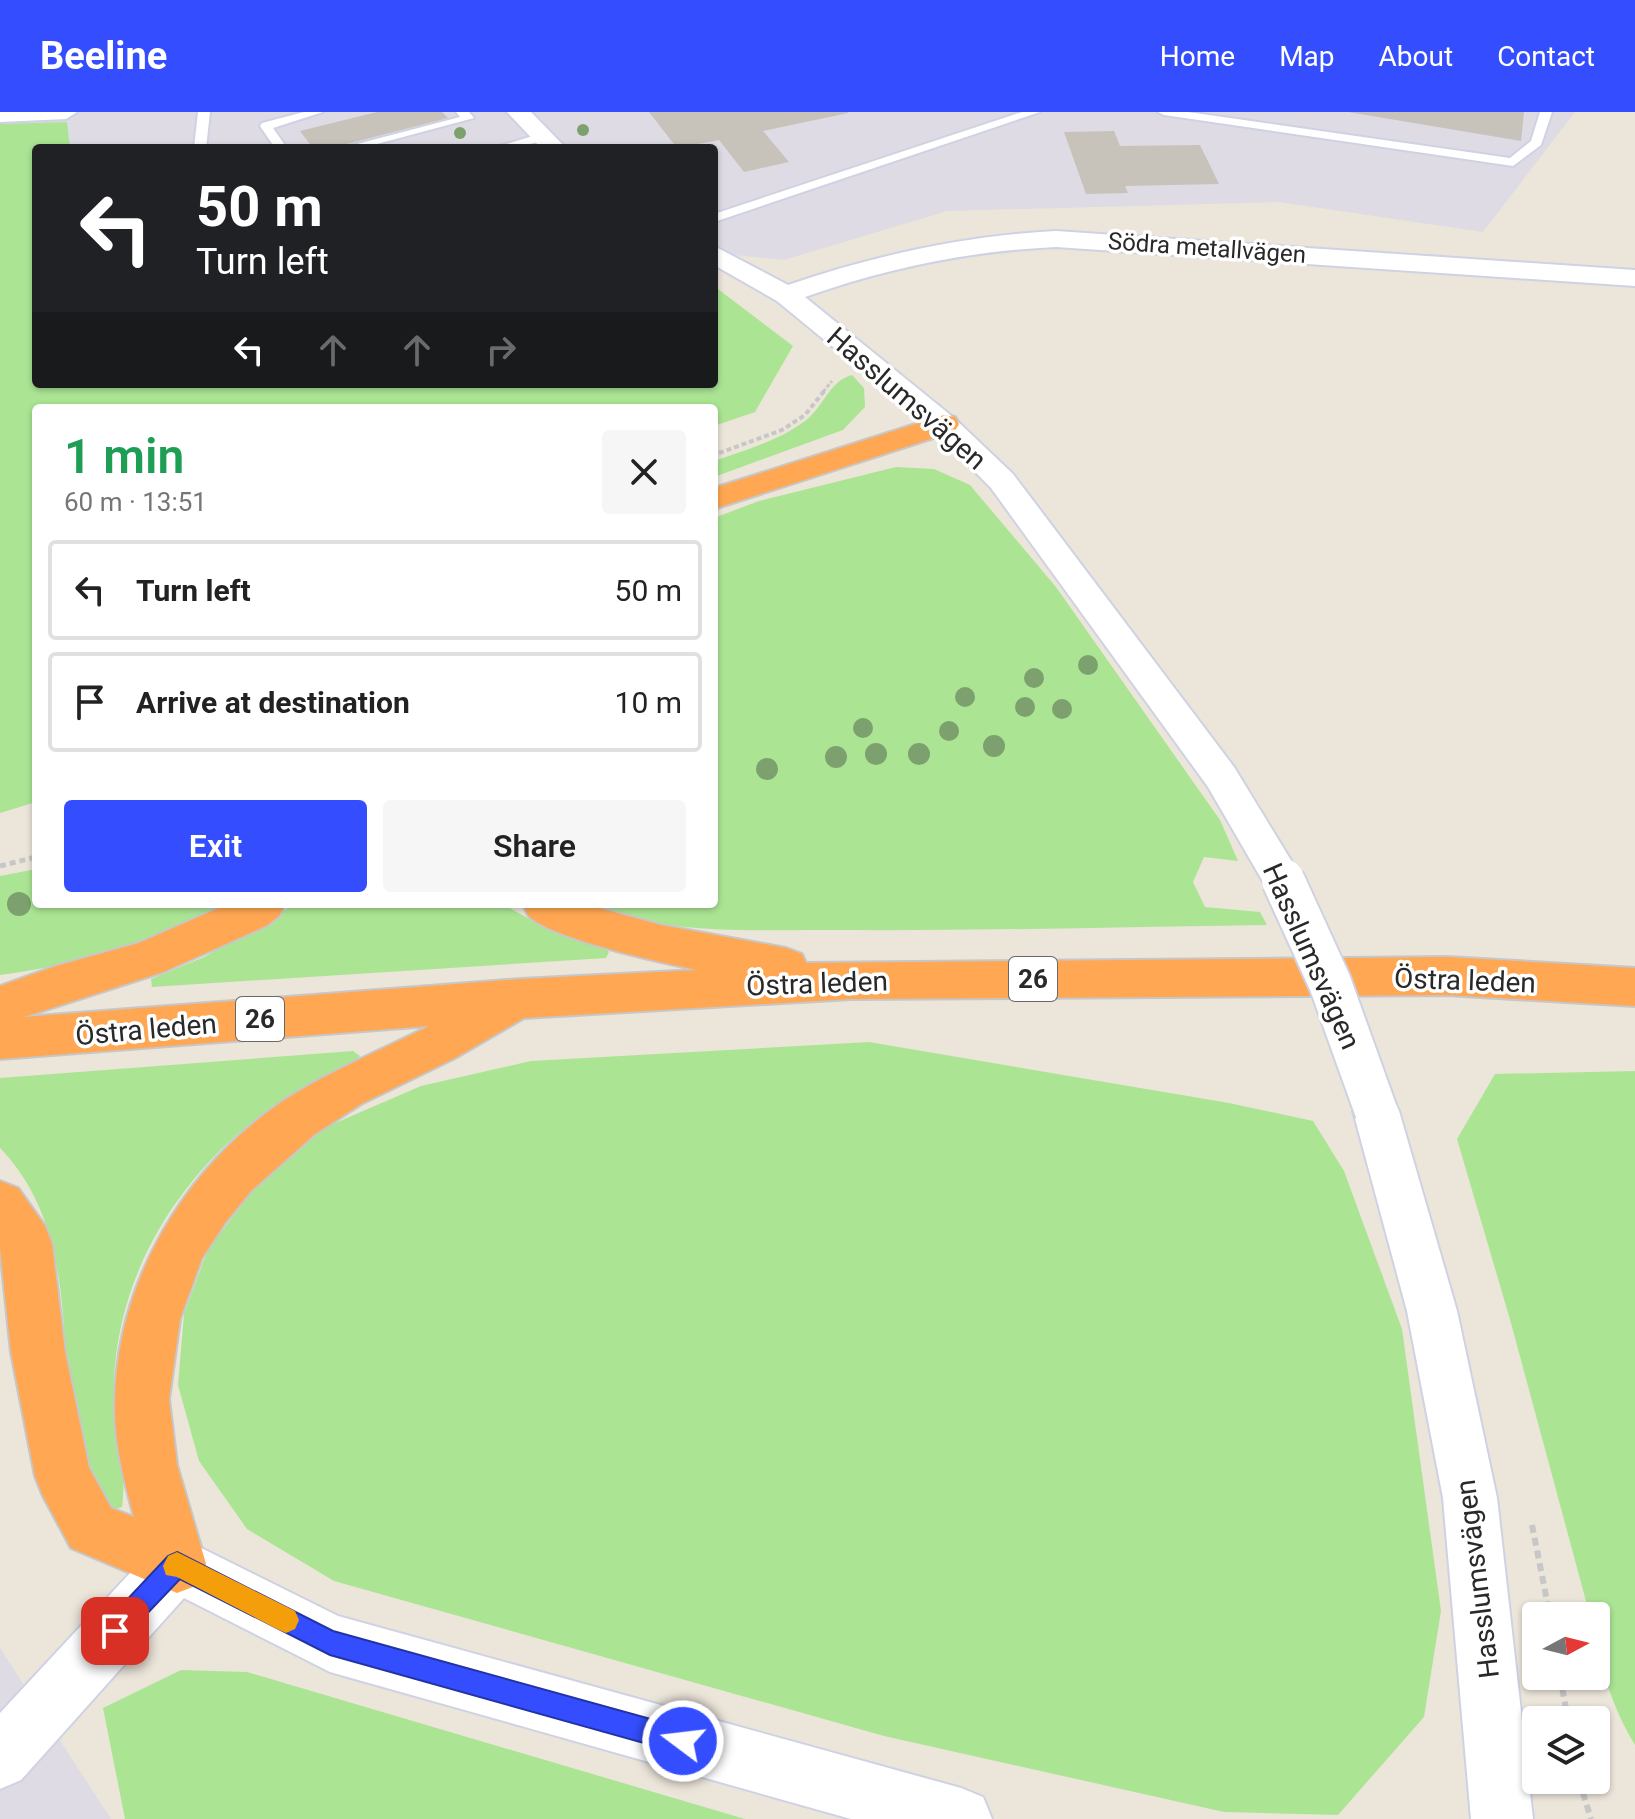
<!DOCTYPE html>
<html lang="en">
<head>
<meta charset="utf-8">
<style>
	body { margin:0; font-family:Roboto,sans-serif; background:#f6f6f6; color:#222; height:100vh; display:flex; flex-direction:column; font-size:30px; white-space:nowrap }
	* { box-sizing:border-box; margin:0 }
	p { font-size:26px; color:#767676 }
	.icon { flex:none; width:44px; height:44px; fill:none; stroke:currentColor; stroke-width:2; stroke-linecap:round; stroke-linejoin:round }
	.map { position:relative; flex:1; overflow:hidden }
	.side { position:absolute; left:32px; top:292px; width:686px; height:504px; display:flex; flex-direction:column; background:#fff; border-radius:8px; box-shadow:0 2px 6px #0004 }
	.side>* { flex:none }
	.top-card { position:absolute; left:32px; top:32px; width:686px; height:244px; border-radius:8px; box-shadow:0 2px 6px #0004; background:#202124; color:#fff; overflow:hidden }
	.needle { width:52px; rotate:83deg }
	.buttons { position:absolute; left:1522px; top:1490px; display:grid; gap:16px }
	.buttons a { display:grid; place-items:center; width:88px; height:88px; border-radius:8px; background:#fff; box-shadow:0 2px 6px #0004; font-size:40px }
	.pin { position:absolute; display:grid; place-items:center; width:68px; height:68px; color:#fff; margin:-34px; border-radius:16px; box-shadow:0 4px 12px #0006 }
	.me { position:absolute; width:88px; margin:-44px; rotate:285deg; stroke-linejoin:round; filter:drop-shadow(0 0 6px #0008) }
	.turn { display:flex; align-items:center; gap:28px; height:168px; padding:0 32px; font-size:36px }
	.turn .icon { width:104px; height:104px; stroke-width:2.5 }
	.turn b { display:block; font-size:56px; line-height:68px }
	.lanes { display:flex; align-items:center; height:76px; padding:0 32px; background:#0003; justify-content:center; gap:40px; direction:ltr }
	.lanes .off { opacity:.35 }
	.round { display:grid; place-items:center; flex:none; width:84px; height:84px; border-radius:8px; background:#f6f6f6 }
	.overview { display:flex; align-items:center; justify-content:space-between; height:136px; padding:0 32px }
	h1 { font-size:48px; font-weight:600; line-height:60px; color:#1e9e55 }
	.primary-button { display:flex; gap:16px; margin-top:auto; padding:16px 32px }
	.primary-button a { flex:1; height:92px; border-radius:8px; background:#344eff; color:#fff; font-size:32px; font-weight:600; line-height:92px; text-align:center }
	.primary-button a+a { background:#f6f6f6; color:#222 }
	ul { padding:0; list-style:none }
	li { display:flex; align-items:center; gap:24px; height:100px; margin:0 16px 12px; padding:0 16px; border:4px solid #e0e0e0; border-radius:8px }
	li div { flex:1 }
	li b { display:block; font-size:30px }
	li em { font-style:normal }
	header { display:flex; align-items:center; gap:48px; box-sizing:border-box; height:112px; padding:0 40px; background:#344eff; color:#fff }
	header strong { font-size:38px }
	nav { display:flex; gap:44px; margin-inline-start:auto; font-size:28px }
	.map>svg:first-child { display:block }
	.industrial { fill:#dedbe4 }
	.green { fill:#abe594 }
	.building { fill:#c7c2ba }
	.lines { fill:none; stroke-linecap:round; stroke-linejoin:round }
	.lane-casing { stroke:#cfd2e3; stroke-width:4 }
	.street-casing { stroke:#cfd2e3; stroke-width:4 }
	.highway-casing { stroke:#c7c7c7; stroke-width:4 }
	.path-far3 { stroke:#c7c7c7; stroke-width:3; stroke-dasharray:4 2; stroke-linecap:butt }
	.path-far2 { stroke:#c7c7c7; stroke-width:4; stroke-dasharray:5 3; stroke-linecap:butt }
	.path-far1 { stroke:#c7c7c7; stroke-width:5; stroke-dasharray:6 4; stroke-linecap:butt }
	.path { stroke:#c7c7c7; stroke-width:6; stroke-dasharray:8 5; stroke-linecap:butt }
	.lane { fill:#fff; fill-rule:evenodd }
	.street { fill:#fff; fill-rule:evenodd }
	.highway { fill:#ffa752; fill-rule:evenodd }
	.street-bridge-casing { stroke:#cfd2e3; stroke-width:46; stroke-linecap:butt }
	.street-bridge { stroke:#fff; stroke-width:42 }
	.tree { fill:#7da16e }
	.route { fill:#344eff; stroke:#2233a6; stroke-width:2 }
	.slow { fill:#f59e0b }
	.labels { text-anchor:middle; stroke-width:7; stroke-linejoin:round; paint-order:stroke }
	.far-street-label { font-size:24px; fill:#292929; stroke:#fff }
	.shield { fill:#fff; stroke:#696969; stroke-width:2 }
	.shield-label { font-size:26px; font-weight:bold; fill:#292929 }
	.street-label { font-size:28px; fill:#292929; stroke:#fff }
</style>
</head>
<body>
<header>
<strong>Beeline</strong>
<nav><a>Home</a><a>Map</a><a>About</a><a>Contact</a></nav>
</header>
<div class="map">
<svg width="1635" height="1707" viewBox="0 0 1635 1707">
	<rect width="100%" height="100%" fill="#ece5da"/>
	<g class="industrial">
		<path d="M0,0H1575L1483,120L1279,90L947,99L784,148L714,141V36H69L0,14Z"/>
		<path d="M0,1536L111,1707H0Z"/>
	</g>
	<g class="green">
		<path d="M67,10L70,36H36V272H714V174L793,234L755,300L714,314V296H36V690L0,701V12Z"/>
		<path d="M852,263L864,276L865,295L843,318L714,365V349C745,338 778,329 805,309C823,296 830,268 852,263Z"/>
		<path d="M896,355L934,357L970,373L1056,475L1220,708L1238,749L1204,745L1193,770L1205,795L1260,800L1267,813C1123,815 978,819 834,818C757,817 663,825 593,792H714V406L759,389Z"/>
		<path d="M36,757V792H222C158,834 74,853 0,863V764Z"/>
		<path d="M295,792H502L535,810L604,835L609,840L606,846L152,875L151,867L204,845Z"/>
		<path d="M869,930L1229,991L1313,1009L1344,1059L1402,1217L1441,1499L1424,1605L1338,1703L1224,1700L884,1624L334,1469L247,1417L199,1349L178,1273L184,1202L208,1137L254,1077L326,1015L421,974L531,949Z"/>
		<path d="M353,939L360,944L356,950C225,1001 120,1125 114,1268C112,1311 128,1352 122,1395L110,1399C96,1374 78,1344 72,1315C67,1294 68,1270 66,1248C62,1171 56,1094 0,1036V966Z"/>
		<path d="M1635,959V1633C1612,1595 1596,1548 1596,1504H1590L1511,1211L1457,1027L1495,962Z"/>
		<path d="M181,1558L247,1560L745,1707H125L103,1596Z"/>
	</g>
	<g class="building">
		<path d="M377,0H442L448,6L331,36H313L300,19Z"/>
		<path d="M649,0H848V1L763,19L789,50L744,60L719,28L677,36Z"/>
		<path d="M1348,0H1524L1521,29Z"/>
		<path d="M1114,19L1120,34L1200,33L1219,72L1125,74L1128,81L1086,82L1064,20Z"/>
	</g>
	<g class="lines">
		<defs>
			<g id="lane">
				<path d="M198,0H210L206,36H194Z"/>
				<path d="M304,0H323L273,16L287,36H275L260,14L262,11Z"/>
				<path d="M456,0H469L474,6L362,36H342L460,5Z"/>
				<path d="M1022,0H1040L714,110V102Z"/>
				<path d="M1158,0H1188L1510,46L1531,29L1540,0H1552L1541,33L1513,54L1164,3Z"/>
				<path d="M543,21L547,22V28L513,36H493Z"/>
			</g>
			<g id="street">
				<path d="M0,0H77L66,7L0,10Z"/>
				<path d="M507,0H531L566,36H541Z"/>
				<path d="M1056,119L1635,158V174L1056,135C969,139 887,156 805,185L954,306L1013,362L1234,655L1303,768L1297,780L1283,784L1269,780L1208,675L991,376L934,318L777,189L714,153V134L788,173C875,143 964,124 1056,119Z"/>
				<path d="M1376,978L1392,984L1399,999L1457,1199L1497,1386L1533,1707H1471L1443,1386L1407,1199L1353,999L1360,984Z"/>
				<path d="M177,1424L338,1504L961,1676L983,1685L992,1707H851L330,1560L184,1486L21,1668L0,1677V1601L157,1432Z"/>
			</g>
			<g id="highway">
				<path d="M944,303L955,305L959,312L955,319L714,397V376Z"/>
				<path d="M228,792H285L279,804L266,814L163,860L24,905L521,867L697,858C664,851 548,826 528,803C526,800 525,796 523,792H584L661,813L786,836L802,842L806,851L1447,845L1635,856V894L1447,883L851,887L524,906L455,946L361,992L315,1022L251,1079L225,1111L202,1146L180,1207L169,1287L177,1353L206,1452L198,1473L177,1481L71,1436L43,1384L35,1364L11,1240L0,1136V1069L18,1076L45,1114L52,1132L65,1240L89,1356L111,1396L134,1405C124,1368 114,1330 115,1291C116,1170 185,1056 283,989C329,959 380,939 429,914L0,947V874L56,854L139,831Z"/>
			</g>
		</defs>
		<use href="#lane" class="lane-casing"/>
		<use href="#street" class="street-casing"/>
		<use href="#highway" class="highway-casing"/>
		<path class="path-far3" d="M823,280L832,269"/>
		<path class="path-far2" d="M719,341L782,318L805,303L825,278"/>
		<path class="path-far1" d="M0,754L36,745"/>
		<g class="path">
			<path d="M1532,1413L1550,1504"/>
			<path d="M1560,1564L1568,1608"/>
			<path d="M1579,1668L1591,1707"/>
		</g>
		<use href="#lane" class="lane"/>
		<use href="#street" class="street"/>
		<use href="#highway" class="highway"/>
		<defs>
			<path id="street-bridge" d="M1283,768L1330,871L1376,999"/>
		</defs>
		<use href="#street-bridge" class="street-bridge-casing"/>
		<use href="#street-bridge" class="street-bridge"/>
	</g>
	<g class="tree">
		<circle cx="583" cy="18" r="6"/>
		<circle cx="460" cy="21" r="6"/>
		<circle cx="1088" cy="553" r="10"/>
		<circle cx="1034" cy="566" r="10"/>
		<circle cx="965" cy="585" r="10"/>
		<circle cx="1025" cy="595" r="10"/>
		<circle cx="1062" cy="597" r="10"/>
		<circle cx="863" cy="616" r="10"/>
		<circle cx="949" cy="619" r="10"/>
		<circle cx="994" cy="634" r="11"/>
		<circle cx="876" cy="642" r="11"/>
		<circle cx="919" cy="642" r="11"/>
		<circle cx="836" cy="645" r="11"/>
		<circle cx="767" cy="657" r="11"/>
		<circle cx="19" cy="792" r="12"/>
	</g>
	<path class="route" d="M177,1440L333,1519L683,1616L693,1620L696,1629L693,1638L683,1642L330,1543L180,1467L123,1527L115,1531L106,1527L102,1519L106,1510L168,1444Z"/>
	<path class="slow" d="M177,1440L295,1499L299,1508L295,1517L286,1521L277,1517L177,1465L166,1463L163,1454L168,1444Z"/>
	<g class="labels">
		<g class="far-street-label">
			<text transform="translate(1207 136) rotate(4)" y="8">Södra metallvägen</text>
		</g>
		<g class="shield">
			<rect x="1009" y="845" width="48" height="44" rx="6"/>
			<rect x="236" y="885" width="48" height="44" rx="6"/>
		</g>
		<g class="shield-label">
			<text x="1033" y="876">26</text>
			<text x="260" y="916">26</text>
		</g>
		<g class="street-label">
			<text transform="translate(907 286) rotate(41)" y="10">Hasslumsvägen</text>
			<text transform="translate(1312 844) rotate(66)" y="10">Hasslumsvägen</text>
			<text transform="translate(1465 868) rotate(2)" y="10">Östra leden</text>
			<text transform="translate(817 871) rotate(-2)" y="10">Östra leden</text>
			<text transform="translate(146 917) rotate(-5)" y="10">Östra leden</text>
			<text transform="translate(1477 1467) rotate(-97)" y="10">Hasslumsvägen</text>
		</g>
	</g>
</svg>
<div class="buttons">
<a><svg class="needle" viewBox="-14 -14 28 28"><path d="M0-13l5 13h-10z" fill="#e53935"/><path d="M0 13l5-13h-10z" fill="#767676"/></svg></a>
<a><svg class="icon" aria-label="layers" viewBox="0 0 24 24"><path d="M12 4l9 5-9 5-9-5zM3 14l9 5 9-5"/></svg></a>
</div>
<div class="pin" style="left:115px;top:1519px;background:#d93025"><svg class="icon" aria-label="arrive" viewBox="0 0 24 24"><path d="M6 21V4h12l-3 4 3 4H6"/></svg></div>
<svg class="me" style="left:683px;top:1629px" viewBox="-20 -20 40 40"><circle r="17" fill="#344eff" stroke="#fff" stroke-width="3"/><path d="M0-11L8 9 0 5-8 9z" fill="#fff"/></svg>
<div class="top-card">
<div class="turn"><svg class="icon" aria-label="left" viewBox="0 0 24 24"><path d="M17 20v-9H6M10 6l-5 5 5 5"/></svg><div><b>50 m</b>Turn left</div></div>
<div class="lanes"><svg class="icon" aria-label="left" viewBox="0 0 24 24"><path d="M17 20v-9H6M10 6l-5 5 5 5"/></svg><svg class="icon off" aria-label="ahead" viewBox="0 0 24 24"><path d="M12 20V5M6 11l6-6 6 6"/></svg><svg class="icon off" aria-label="ahead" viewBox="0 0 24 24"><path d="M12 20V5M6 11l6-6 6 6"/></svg><svg class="icon off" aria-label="right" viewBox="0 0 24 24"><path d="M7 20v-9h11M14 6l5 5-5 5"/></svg></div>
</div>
<section class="side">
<div class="overview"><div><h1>1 min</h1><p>60 m · 13:51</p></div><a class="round"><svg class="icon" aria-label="close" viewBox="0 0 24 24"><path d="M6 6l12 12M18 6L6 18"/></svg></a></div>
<ul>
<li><svg class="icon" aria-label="left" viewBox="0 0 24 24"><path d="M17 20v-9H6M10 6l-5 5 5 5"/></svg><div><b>Turn left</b></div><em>50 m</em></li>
<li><svg class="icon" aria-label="arrive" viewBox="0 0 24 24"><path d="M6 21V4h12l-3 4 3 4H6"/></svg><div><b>Arrive at destination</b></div><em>10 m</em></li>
</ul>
<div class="primary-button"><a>Exit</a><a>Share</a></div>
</section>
</div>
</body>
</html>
